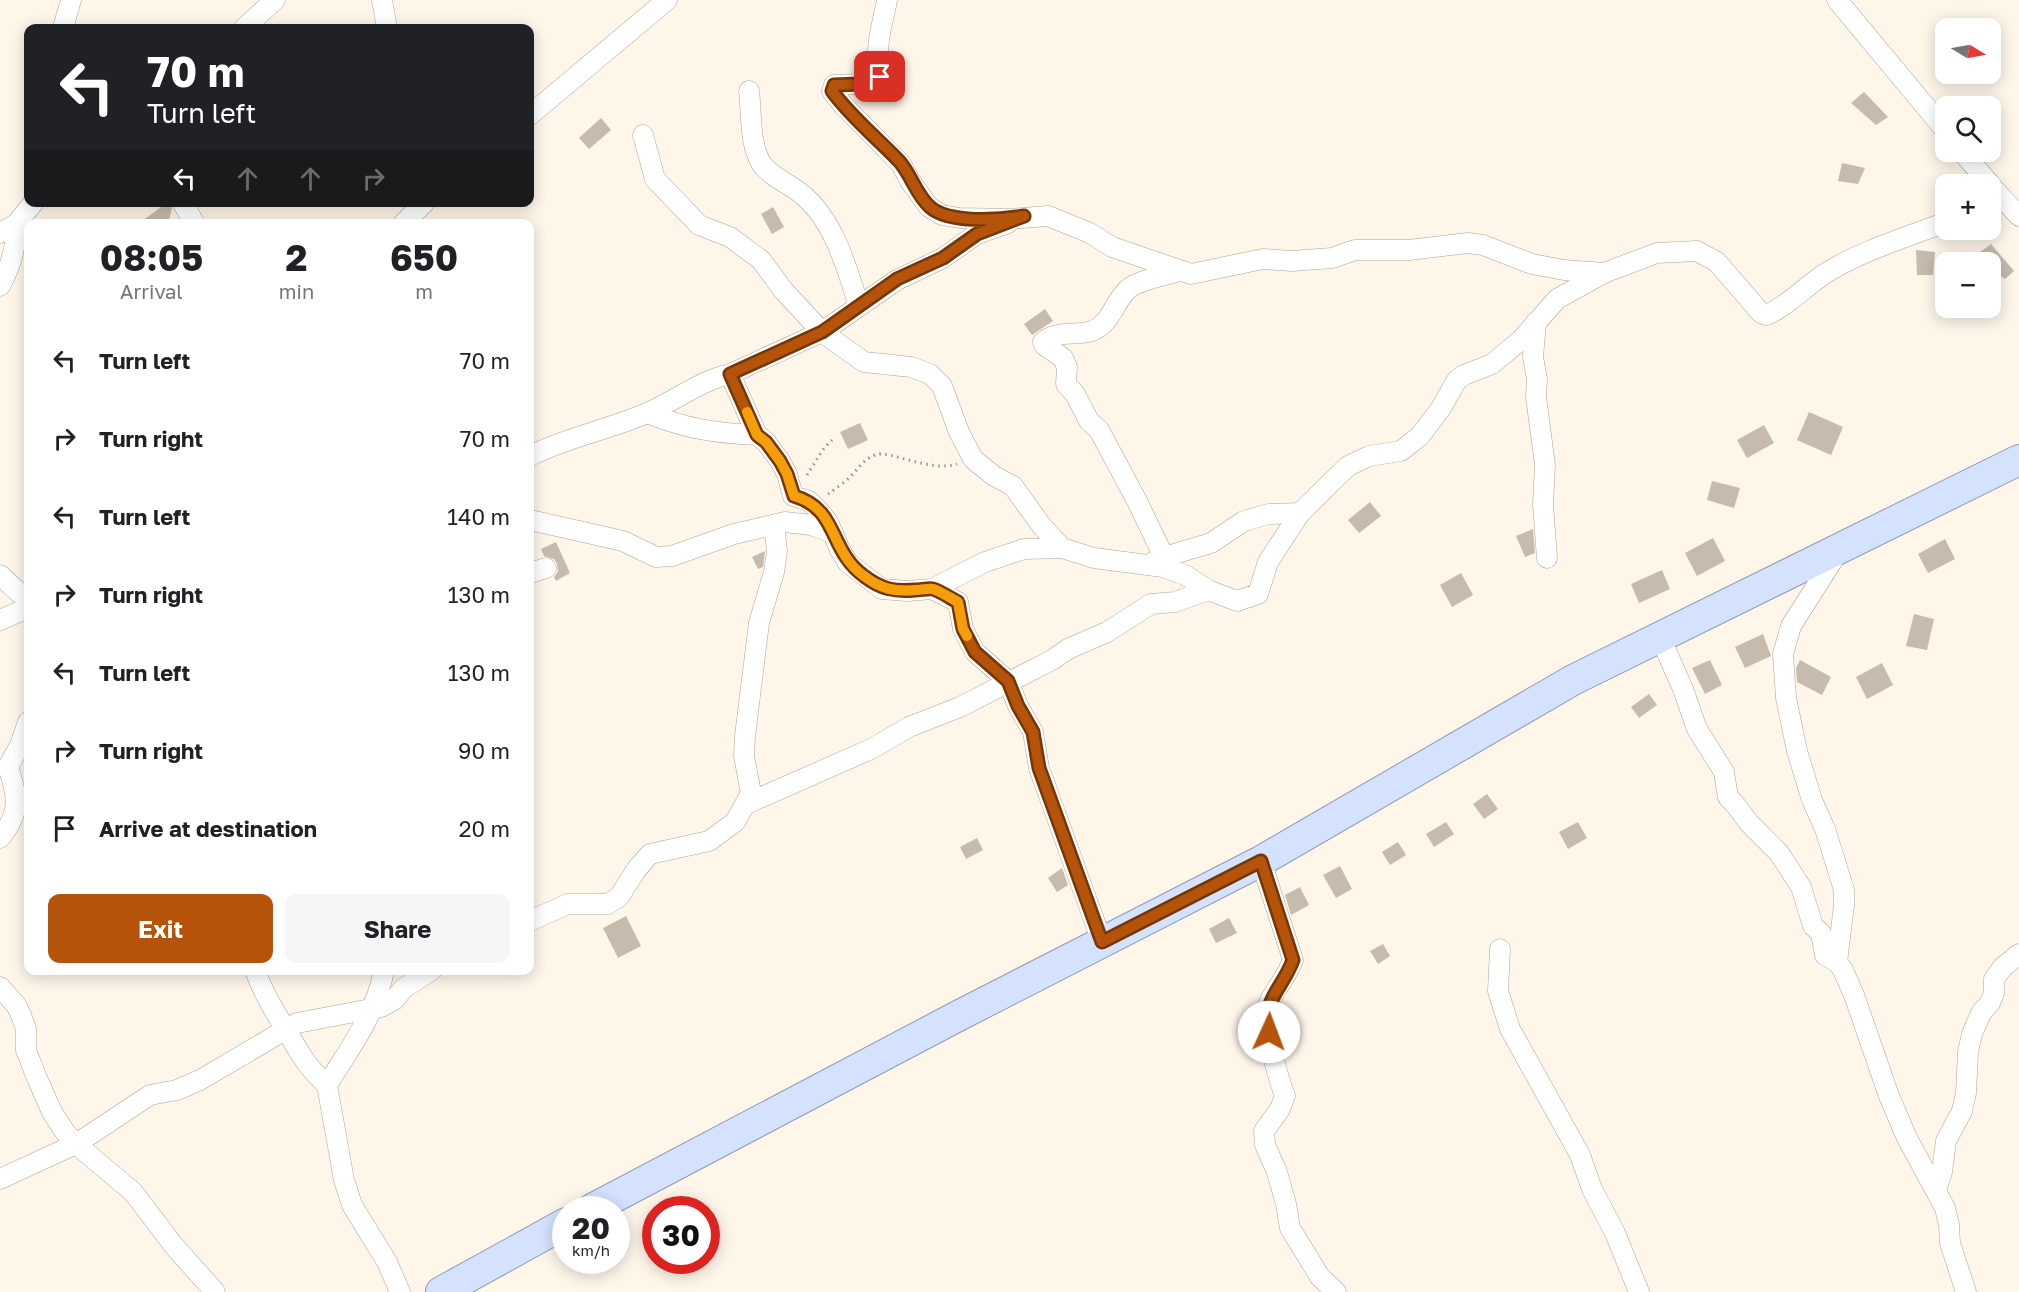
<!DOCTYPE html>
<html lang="en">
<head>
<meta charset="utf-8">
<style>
	body { margin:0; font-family:"Golos Text",sans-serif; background:#f6f6f6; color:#202124; height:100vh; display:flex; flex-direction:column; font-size:22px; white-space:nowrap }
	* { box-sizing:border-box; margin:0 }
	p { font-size:20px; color:#757577 }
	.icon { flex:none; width:33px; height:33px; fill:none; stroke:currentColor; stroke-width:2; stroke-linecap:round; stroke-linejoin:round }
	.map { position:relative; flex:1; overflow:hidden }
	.panel { position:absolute; left:24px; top:219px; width:510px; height:756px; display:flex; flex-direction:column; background:#fff; border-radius:12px; box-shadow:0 3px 15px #0003 }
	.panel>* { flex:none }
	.banner { position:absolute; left:24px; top:24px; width:510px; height:183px; border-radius:12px; box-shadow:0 3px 15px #0003; background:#202124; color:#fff; overflow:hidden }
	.needle { width:39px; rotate:100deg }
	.controls { position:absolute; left:1935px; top:18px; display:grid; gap:12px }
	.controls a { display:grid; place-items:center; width:66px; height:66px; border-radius:12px; background:#fff; box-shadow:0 3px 15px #0003; font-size:30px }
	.speed { position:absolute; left:552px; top:1196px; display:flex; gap:12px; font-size:30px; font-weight:700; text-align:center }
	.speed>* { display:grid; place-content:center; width:78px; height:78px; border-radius:50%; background:#fff; box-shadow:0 3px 15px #0003; line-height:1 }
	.speed small { font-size:15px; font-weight:400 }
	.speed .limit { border:9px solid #d22; background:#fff; color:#111 }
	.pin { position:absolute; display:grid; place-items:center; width:51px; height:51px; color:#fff; margin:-26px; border-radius:12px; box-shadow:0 3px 9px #0006 }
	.me { position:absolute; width:66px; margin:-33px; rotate:2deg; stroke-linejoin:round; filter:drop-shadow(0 0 4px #0008) }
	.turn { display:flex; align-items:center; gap:21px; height:126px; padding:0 24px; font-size:27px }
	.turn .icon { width:78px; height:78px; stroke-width:2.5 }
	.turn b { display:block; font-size:42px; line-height:51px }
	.lanes { display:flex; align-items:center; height:57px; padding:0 24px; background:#0003; justify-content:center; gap:30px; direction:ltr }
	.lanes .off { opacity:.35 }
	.eta { display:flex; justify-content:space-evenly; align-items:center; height:102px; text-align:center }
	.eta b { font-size:36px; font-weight:700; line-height:42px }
	.cta { display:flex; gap:12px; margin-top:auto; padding:12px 24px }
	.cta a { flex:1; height:69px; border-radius:12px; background:#b45309; color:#fff; font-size:24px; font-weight:700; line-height:69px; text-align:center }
	.cta a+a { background:#f6f6f6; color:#202124 }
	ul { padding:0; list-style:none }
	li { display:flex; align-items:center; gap:18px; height:78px; padding:0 24px }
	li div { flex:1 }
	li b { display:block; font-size:22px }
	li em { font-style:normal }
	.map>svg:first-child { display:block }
	.building { fill:#c6bbad }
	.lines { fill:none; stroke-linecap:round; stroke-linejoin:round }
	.street-casing { stroke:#ada394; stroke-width:21 }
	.primary-casing { stroke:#8d9bb7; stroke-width:32 }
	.path { stroke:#9a948b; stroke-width:3; stroke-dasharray:1.5 4.5; stroke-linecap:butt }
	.street { stroke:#fff; stroke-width:20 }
	.primary { stroke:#d4e2fe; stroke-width:30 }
	.route-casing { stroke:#753606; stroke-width:15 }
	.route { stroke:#b45309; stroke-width:10 }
	.slow { stroke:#f59e0b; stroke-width:10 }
</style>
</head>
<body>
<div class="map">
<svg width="2019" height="1292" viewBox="0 0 2019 1292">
	<rect width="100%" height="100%" fill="#fef6e9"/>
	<g class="building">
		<path d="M1864,92L1888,117L1876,125L1851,103Z"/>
		<path d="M601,118L611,130L589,149L579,138Z"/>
		<path d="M1842,163L1865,168L1858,184L1838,181Z"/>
		<path d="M168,202H170L172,208L168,224H138Z"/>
		<path d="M773,207L784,227L772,234L761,214Z"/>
		<path d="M1990,243L2014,271L2005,279L1990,269V262H1966L1990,245Z"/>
		<path d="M1916,250L1935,252L1933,275H1917Z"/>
		<path d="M1045,309L1053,321L1032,335L1024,324Z"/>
		<path d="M1809,412L1843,427L1831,455L1797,440Z"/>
		<path d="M860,423L868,440L848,449L840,432Z"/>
		<path d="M1764,425L1774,443L1747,458L1737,440Z"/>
		<path d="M1712,481L1740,488L1734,508L1707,500Z"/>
		<path d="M1370,502L1381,516L1359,533L1348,520Z"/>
		<path d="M1533,529L1535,553L1525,557L1516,536Z"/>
		<path d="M1713,538L1725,561L1697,576L1685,553Z"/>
		<path d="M1945,539L1955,559L1928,573L1918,554Z"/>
		<path d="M556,542L570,573L556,581L554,577L558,571L557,564L554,559L544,556L541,549Z"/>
		<path d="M765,551L763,567L758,569L752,557Z"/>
		<path d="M1662,570L1670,589L1639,603L1631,584Z"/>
		<path d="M1461,573L1473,595L1452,607L1440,585Z"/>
		<path d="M1914,614L1934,619L1927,650L1906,646Z"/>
		<path d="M1763,634L1771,656L1745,668L1735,647Z"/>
		<path d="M1710,660L1722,685L1705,694L1692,668Z"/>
		<path d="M1800,660L1831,677L1822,695L1797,682L1796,668Z"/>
		<path d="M1882,663L1893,685L1867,699L1856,677Z"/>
		<path d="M1649,694L1657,705L1639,718L1631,707Z"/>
		<path d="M1487,794L1498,809L1484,819L1473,804Z"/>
		<path d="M1446,822L1454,834L1434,847L1426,834Z"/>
		<path d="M1578,822L1587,838L1568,849L1559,832Z"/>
		<path d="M977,838L983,850L966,859L960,847Z"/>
		<path d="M1398,842L1406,855L1390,865L1382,852Z"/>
		<path d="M1340,866L1352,889L1336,898L1323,875Z"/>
		<path d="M1062,868L1068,885L1057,892L1048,878Z"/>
		<path d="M1300,887L1309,905L1291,915L1285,895Z"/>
		<path d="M626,916L641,946L618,958L603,928Z"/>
		<path d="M1229,918L1237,933L1216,943L1209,929Z"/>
		<path d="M1383,944L1390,956L1378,964L1370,951Z"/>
	</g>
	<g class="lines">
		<defs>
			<g id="street">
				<path d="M382,0L387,28"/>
				<path d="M887,0C884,17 878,36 878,52C878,62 884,66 884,75L860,84L834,85L832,91L843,105L901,164L910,181L929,207L942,215L959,218L1009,219L1048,216L1090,233L1112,247L1191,274L1263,259L1292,261L1332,258L1355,250H1409L1468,243L1483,245L1532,264L1564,270L1604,273L1657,253L1697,251L1717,262L1761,313L1766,315C1784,309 1808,284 1826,273C1863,250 1905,238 1946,222"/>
				<path d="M1837,0L1946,131"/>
				<path d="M63,28L71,0"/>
				<path d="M244,28L275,0"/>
				<path d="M749,91C752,114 749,142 761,163C770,177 792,185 804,196C835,223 847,269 859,306"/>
				<path d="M530,115L667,0"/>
				<path d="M643,135L655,179L699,225L730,237L761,260L783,290L822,332L864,362L911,367L930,374L942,386L959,432L973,459L994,476L1013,486L1041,525L1062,548"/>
				<path d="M1962,152L1990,184"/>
				<path d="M1990,185L2019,216"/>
				<path d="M182,202L195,224"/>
				<path d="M403,224L425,202"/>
				<path d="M0,233L16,224L34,202"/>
				<path d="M0,286C11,266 17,247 16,224"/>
				<path d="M1536,322L1533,357L1537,379L1536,397L1545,465L1543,504L1547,558"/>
				<path d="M730,374L757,435L766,442L780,461L787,474L793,496L809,501L819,511L828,522L840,550L848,563L882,589L907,591L932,589L985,562L1024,549L1062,548L1094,558L1163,567L1185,575L1208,590L1237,601L1258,594L1268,562L1300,513L1348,466L1369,456L1401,451L1411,443L1420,436L1441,408L1457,380L1464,375L1492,364L1521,340L1557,299L1604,273"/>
				<path d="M647,413C687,429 714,433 757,435"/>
				<path d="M530,456C567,437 608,430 647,413C675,401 699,381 730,374L822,332L897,280L943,258L977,234L1008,223"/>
				<path d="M530,520L623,541L656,557L672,556L734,534L785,522L811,525L833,533"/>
				<path d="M1164,557L1137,501L1099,430L1089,421L1075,394L1066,384L1067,367L1063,358L1044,345L1043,342C1056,330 1077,336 1092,331C1111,324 1114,302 1128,289C1138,280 1167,275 1180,271"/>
				<path d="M1153,562L1164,557L1211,543L1244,521L1269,514L1300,513"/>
				<path d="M530,573L546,568"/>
				<path d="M0,575L28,601"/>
				<path d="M932,589L958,602L963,629L975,652L1008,681L1018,706L1033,732L1039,768L1102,942"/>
				<path d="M0,620L28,608"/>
				<path d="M1660,637L1683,689L1697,729L1724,772L1728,797L1734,803L1749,823L1779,853L1801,887L1813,926L1821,933L1825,955L1837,962L1843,970L1854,995L1889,1096L1907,1138L1945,1208L1949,1225L1950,1243L1966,1292"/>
				<path d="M746,804L871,749L909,727L960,707L1052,660L1068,649L1107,632L1151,604L1175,602L1208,590"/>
				<path d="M0,838C21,813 18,796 8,767L20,745L28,722"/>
				<path d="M1261,861L1293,960C1287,977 1274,990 1268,1005C1262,1024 1278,1077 1285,1096L1280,1109L1264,1131L1265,1145L1277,1172L1286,1204L1290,1228L1320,1277L1336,1292"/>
				<path d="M530,921L568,904H608L619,897L636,870L650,854L709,841L735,822L751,793L744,756L745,736L759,623L774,572L777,551L774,525"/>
				<path d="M1500,949L1498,991L1510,1029L1580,1155L1592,1189L1615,1233L1639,1292"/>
				<path d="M1837,962L1844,905V890L1825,829L1812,800L1797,751L1786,698L1783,654L1791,626L1838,552"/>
				<path d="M255,970C263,993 275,1012 288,1033C301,1055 307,1067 327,1085"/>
				<path d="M384,970C376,1014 350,1048 327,1085L344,1180L352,1205L387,1262L400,1292"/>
				<path d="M0,987L16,1005L21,1015L26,1029V1050L36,1076L52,1112L65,1132L76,1144L133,1192L174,1246L215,1292"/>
				<path d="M0,1179L76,1144L150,1095L177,1090L200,1080L297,1023L381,1007L394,1000L404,988L432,970"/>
				<path d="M1936,1190L1942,1172L1946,1141L1962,1111L1966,1093L1968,1052L1972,1034L1981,1013L1990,1003L1994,993V979L2003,967L2019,954"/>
			</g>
			<g id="primary">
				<path d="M592,1209L958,1016L1261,861L1573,680L2019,460"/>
				<path d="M441,1292L566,1223"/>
			</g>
		</defs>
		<use href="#street" class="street-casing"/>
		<use href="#primary" class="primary-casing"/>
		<g class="path">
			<path d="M807,475L824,448L832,440"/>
			<path d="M828,494C835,489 844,483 850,477C858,469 864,459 875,455C888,449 931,473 957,464"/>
		</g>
		<use href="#street" class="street"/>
		<use href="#primary" class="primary"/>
	</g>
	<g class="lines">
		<defs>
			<path id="route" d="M880,77L860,84L834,85L832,91C851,117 877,138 899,161C911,174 916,195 930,207C949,224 1000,220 1024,216L977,234L943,258L897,279L822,332L730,374L757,435L766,442L780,461L787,474L794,496C839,509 828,550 864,576C881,589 894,592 915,590C921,590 928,588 933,589C942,592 950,598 958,602L963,629L975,652L1008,681L1018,706L1033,732L1039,768L1102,942L1261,861L1293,960C1282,990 1263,997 1269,1032"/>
		</defs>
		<use href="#route" class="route-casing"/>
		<use href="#route" class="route"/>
		<path class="slow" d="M747,412L757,435L766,442L780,461L787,474L794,496C839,509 828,550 864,576C881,589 894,592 915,590C921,590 928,588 933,589C942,592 950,598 958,602L963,629L967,636"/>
	</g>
</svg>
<div class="controls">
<a><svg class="needle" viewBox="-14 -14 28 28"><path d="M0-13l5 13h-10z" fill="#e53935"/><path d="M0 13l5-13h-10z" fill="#757577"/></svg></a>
<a><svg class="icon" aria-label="search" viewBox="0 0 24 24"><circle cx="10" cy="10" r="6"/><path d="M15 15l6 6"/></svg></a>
<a>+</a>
<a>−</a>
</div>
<div class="speed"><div>20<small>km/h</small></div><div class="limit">30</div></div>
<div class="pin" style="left:880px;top:77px;background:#d93025"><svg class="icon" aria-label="arrive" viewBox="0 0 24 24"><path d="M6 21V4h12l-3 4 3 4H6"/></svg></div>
<svg class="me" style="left:1269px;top:1032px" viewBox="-20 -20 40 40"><circle r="19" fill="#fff"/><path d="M0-13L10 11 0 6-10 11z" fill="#b45309"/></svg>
<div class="banner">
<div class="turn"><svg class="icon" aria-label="left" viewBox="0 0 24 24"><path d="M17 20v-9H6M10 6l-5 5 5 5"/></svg><div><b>70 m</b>Turn left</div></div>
<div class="lanes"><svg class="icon" aria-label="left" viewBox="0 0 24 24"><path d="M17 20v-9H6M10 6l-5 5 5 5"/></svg><svg class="icon off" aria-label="ahead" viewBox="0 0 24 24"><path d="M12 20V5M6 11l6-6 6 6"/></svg><svg class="icon off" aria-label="ahead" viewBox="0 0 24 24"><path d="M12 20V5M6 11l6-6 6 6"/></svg><svg class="icon off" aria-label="right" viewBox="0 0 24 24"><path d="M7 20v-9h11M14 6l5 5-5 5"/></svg></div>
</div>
<section class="panel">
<div class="eta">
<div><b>08:05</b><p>Arrival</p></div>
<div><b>2</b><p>min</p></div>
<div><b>650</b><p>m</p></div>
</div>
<ul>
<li><svg class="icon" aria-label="left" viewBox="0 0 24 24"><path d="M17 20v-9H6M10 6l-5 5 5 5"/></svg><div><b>Turn left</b></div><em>70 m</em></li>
<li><svg class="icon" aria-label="right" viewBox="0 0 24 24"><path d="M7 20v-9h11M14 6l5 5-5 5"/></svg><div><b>Turn right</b></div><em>70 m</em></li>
<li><svg class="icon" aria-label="left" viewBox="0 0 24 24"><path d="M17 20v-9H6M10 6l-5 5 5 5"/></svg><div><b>Turn left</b></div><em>140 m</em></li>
<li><svg class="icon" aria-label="right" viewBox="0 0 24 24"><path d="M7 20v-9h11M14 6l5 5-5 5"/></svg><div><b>Turn right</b></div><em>130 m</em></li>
<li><svg class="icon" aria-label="left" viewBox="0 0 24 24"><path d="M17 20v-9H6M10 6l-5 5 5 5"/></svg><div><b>Turn left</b></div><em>130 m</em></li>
<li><svg class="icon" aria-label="right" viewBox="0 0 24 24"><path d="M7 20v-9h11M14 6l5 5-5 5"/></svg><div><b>Turn right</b></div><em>90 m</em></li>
<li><svg class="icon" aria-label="arrive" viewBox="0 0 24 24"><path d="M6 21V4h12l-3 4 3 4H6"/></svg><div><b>Arrive at destination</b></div><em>20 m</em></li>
</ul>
<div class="cta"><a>Exit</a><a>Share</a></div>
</section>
</div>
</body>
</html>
